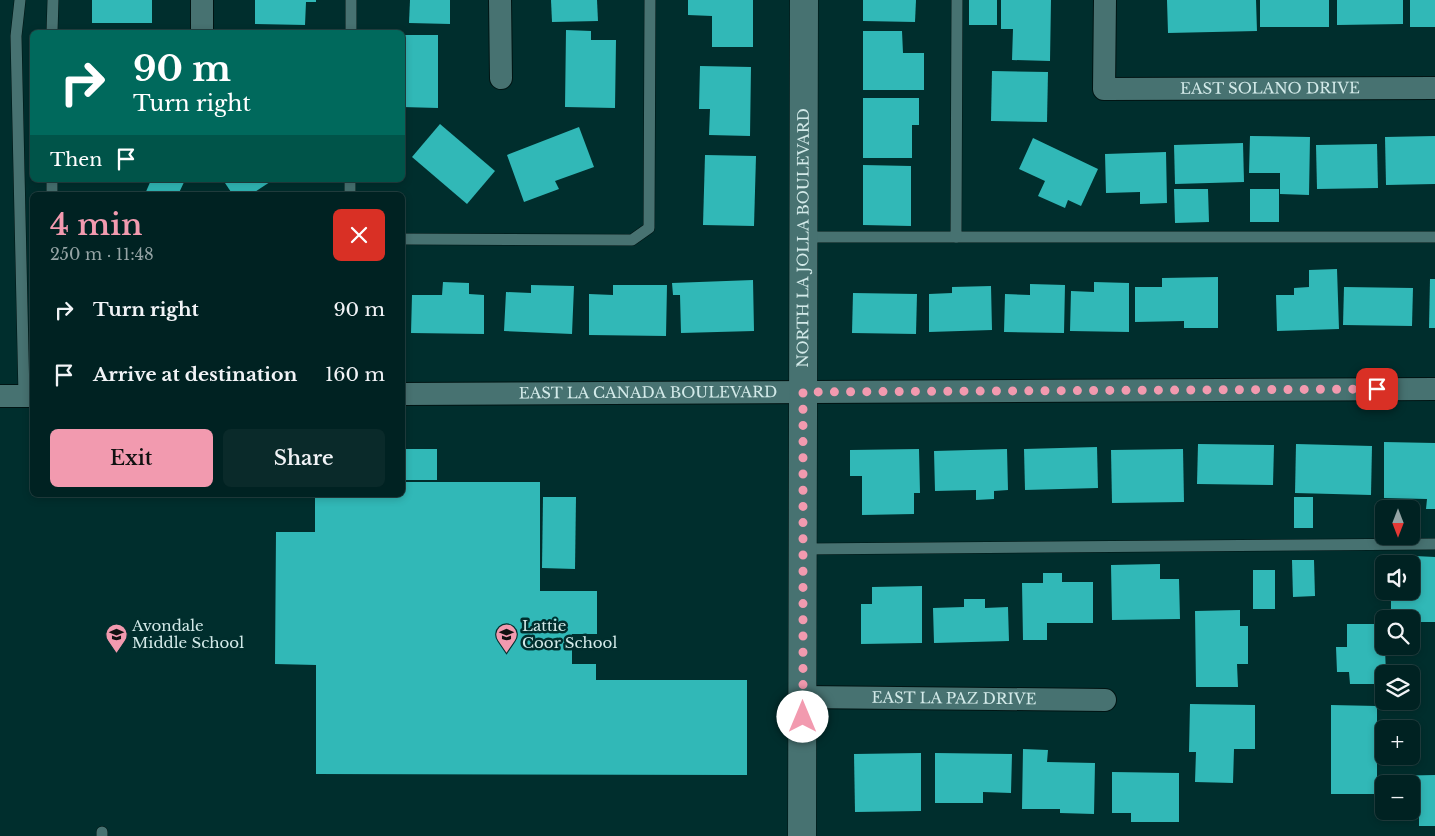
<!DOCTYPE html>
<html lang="en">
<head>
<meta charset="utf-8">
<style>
	body { margin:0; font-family:"Libre Baskerville",serif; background:#0a2a2a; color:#f1f3f6; height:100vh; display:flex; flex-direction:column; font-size:19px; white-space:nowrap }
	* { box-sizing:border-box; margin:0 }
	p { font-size:16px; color:#95a4a5 }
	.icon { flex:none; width:28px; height:28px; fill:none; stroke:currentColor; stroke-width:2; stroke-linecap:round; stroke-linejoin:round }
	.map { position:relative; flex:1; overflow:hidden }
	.drawer { position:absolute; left:30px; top:192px; width:375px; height:305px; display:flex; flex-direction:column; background:#022; border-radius:8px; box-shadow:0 2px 8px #0003,0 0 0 1px #223f40 }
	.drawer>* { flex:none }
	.guide { position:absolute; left:30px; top:30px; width:375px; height:152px; border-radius:8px; box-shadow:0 2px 8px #0003,0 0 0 1px #223f40; background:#00695c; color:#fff; overflow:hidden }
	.needle { width:32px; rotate:180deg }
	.buttons { position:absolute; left:1375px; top:500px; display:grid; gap:10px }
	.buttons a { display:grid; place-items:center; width:45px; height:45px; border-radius:8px; background:#022; box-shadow:0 2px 8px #0003,0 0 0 1px #223f40; font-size:25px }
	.pin { position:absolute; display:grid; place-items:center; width:42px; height:42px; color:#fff; margin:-21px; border-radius:10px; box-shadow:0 2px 8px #0006 }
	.me { position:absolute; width:55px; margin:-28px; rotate:0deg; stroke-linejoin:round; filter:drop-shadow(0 0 4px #0008) }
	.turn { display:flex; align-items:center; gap:18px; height:105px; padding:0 20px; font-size:22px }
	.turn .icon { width:65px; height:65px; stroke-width:2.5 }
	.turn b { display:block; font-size:35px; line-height:42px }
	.then { display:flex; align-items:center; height:48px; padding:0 20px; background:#0003; gap:10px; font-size:19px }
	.round { display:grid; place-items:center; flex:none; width:52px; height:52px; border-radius:8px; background:#0a2a2a }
	.head { display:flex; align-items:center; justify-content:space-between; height:85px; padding:0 20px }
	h1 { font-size:30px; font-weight:600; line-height:38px; color:#f29aaf }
	.cta { display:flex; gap:10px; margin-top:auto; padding:10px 20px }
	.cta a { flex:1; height:58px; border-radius:8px; background:#f29aaf; color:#111; font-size:20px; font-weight:600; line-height:58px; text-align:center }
	.cta a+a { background:#0a2a2a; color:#f1f3f6 }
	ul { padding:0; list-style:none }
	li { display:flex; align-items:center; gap:15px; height:65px; padding:0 20px }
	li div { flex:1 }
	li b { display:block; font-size:19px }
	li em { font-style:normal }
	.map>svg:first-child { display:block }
	.building { fill:#31b8b7 }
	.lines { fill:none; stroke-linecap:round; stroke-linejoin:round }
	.lane-casing { stroke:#001413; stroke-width:12 }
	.street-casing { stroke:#001413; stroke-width:24 }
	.secondary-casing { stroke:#001413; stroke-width:29 }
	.lane { stroke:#477271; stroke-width:11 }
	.street { stroke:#477271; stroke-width:22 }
	.secondary { stroke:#477271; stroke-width:28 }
	.route { stroke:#f29aaf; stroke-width:9; stroke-dasharray:0 16.2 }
	.labels { text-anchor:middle; stroke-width:5; stroke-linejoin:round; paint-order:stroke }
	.street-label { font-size:15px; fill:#d3eae9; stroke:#002e2d }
	.poi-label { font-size:15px; fill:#d3eae9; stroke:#002e2d; text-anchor:start }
</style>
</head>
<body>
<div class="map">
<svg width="1435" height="836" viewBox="0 0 1435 836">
	<rect width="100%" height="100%" fill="#002e2d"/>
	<g class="building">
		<rect x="92" y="0" width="60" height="23"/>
		<path d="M255,0H316V2H306L305,25L255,24Z"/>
		<path d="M410,0H450V24L409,23Z"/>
		<path d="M551,0H597L598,21L552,22Z"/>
		<path d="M688,0H753V47H712V16L688,15Z"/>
		<path d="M863,0H916L915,22L863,21Z"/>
		<rect x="969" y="0" width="28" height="25"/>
		<path d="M1001,0H1051L1050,61L1012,60L1013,29H1001Z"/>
		<path d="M1167,0H1256L1257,31L1168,33Z"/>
		<rect x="1260" y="0" width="69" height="27"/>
		<path d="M1337,0H1403V24L1337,25Z"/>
		<rect x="1410" y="0" width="25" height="27"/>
		<path d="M566,30L591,31V40H616L615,108L565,107Z"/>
		<path d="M863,31H902L903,53H924V90H863Z"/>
		<path d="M402,35H438V108L402,107Z"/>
		<path d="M700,66L751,67L750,136L709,135L710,109H699Z"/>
		<path d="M992,71L1048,72L1047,122L991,121Z"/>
		<path d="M863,98H919V125H912V158H863Z"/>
		<path d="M440,124L495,171L467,204L412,157Z"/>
		<path d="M579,127L594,167L555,181L559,189L524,202L507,155Z"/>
		<path d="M1250,136L1310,137L1309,195L1280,194V173H1249Z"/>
		<path d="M1435,136V184L1386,185L1385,137Z"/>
		<path d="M1033,138L1098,169L1081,206L1068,200L1065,208L1038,196L1045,181L1019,169Z"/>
		<path d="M1243,143L1244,182L1175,184L1174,145Z"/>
		<path d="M1377,144L1378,188L1317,189L1316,145Z"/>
		<path d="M1166,152L1167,203L1140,204V192L1106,193L1105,154Z"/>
		<path d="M705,155L756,156L754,226L703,225Z"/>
		<path d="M863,165L911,166V226L863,225Z"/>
		<path d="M151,180H185L178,195H147L145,194Z"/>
		<path d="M223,180H273L250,195H233Z"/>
		<path d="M1174,189H1208L1209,222L1175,223Z"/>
		<rect x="1250" y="189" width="29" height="33"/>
		<path d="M1337,269L1339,329L1277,331L1276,295H1294V288L1309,287V270Z"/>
		<path d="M1218,277V328H1184V321L1135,322V287H1162V278Z"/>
		<path d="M1430,279H1435V328H1429Z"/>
		<path d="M753,280L754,331L681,333L680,295H673L672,283Z"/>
		<path d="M443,282L469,283V294L484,295V334L411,333L412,295H442Z"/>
		<path d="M1094,282L1129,283V332L1070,331L1071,291L1094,292Z"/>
		<path d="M1030,284L1065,285L1064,333L1004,332L1005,294L1030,295Z"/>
		<path d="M531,285L574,286L572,334L504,331L506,292L531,293Z"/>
		<path d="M613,285H667L666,336L589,335V294L613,295Z"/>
		<path d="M991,286L992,330L929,332V294L952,293V287Z"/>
		<path d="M1344,287L1413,288L1412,326L1343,325Z"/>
		<path d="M853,293L917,294L916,334L852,333Z"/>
		<path d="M1384,442L1435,443V509H1426L1427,499L1384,498Z"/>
		<path d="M1198,444L1274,445L1273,485L1197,484Z"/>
		<path d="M1296,444L1372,446L1371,495L1295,493Z"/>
		<path d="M1097,447L1098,488L1025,490L1024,449Z"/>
		<rect x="402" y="449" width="35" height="31"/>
		<path d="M919,449L920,493H914V514L862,515V476H850V450Z"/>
		<path d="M1007,449L1008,490L994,491V499L976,500V490L935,491L934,451Z"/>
		<path d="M1183,449L1184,502L1112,503L1111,450Z"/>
		<path d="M402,482H540V591H597V634H572V664H596V680H747V775L316,774V665L275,664L276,532H315V495H402Z"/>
		<path d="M543,497H576L575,569L542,568Z"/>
		<rect x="1294" y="497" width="19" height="31"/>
		<path d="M1415,556L1435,557V622H1411V619H1391V591H1411V580H1415Z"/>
		<path d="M1292,560H1314L1315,596L1293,597Z"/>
		<path d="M1160,564V579H1179L1180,619L1112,620L1111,565Z"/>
		<rect x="1253" y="570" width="22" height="39"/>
		<path d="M1043,573H1062V582H1093V623H1047V640H1023L1022,583H1043Z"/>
		<path d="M922,586V643L861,644V604H872V587Z"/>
		<path d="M964,599H985V608L1008,607L1009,641L934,643L933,608L964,607Z"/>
		<path d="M1240,610V626H1248V664H1237L1238,687H1196L1195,611Z"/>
		<path d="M1347,624H1384L1386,674H1384V684H1350L1349,672H1337L1336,647H1347Z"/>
		<path d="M1190,704L1255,705V749H1234L1233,783L1195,782L1196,752H1189Z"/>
		<path d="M1331,705L1377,706V794H1331Z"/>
		<path d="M1023,749L1048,750L1047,762L1095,763L1094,814L1060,813V809H1022Z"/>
		<path d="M921,753V811L855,812L854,754Z"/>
		<path d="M935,753L1012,754L1011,793L983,792V803H935Z"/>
		<path d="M1112,772L1179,773V822H1131V813H1112Z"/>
		<path d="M1435,775V826H1419V816H1386V811H1411V784H1386V776Z"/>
	</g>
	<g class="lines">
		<defs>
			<g id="lane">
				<path d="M20,0L16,36L24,396"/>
				<path d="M52,32L53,0"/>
				<path d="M351,32V0"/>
				<path d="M52,195V180"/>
				<path d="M350,195V180"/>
				<path d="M803,237H1435"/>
				<path d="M956,237L957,0"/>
				<path d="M402,239L632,240L649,228L650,0"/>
				<path d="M803,549L1435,544"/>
				<path d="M102,832V836"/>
			</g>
			<g id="street">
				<path d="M202,0V32"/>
				<path d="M500,0L501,78"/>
				<path id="s1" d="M1105,0L1104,89L1435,88"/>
				<path id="s2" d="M402,394L1435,389"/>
				<path d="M0,396H32"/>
				<path id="s3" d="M803,697L1105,700"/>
			</g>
			<g id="secondary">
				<path id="s4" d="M802,836L804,0"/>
			</g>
		</defs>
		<use href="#lane" class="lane-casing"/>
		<use href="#street" class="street-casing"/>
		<use href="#secondary" class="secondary-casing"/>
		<use href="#lane" class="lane"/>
		<use href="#street" class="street"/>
		<use href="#secondary" class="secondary"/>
	</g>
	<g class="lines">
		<path class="route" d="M803,717V392L1377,389"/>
	</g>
	<defs>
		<symbol id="school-pin" viewBox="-11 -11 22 30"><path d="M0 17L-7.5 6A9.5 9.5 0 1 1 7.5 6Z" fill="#f29aaf" stroke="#002e2d"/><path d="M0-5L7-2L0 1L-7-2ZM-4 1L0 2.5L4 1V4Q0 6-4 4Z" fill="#111"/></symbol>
	</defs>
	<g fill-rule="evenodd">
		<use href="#school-pin" x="104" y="622" width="25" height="34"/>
		<use href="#school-pin" x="494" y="622" width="25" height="34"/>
	</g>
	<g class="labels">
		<g class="street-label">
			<text dy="5" stroke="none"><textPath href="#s1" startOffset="255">EAST SOLANO DRIVE</textPath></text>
			<text dy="5" stroke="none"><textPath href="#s4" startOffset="598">NORTH LA JOLLA BOULEVARD</textPath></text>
			<text dy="5" stroke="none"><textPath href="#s2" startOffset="246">EAST LA CANADA BOULEVARD</textPath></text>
			<text dy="5" stroke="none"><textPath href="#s3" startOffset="151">EAST LA PAZ DRIVE</textPath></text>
		</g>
		<g class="poi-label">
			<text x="132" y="631">Avondale<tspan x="132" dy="17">Middle School</tspan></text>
			<text x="522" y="631">Lattie<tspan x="522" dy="17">Coor School</tspan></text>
		</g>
	</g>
</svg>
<div class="buttons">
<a><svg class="needle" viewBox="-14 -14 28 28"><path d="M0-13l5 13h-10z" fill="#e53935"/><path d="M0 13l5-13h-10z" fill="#95a4a5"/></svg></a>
<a><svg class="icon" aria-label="sound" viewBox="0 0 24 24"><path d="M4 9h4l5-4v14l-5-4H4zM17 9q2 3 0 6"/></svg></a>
<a><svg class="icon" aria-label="search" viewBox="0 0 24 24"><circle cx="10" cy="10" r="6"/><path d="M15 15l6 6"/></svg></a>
<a><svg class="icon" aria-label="layers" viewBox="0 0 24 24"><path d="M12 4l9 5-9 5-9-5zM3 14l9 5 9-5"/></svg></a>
<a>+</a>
<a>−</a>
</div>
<div class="pin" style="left:1377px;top:389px;background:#d93025"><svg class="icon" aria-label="arrive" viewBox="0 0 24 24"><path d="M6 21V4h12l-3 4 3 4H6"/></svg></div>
<svg class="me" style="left:803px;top:717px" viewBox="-20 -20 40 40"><circle r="19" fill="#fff"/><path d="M0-13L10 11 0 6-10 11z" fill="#f29aaf"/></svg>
<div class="guide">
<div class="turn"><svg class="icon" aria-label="right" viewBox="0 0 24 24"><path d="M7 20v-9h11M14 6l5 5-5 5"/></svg><div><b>90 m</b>Turn right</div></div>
<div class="then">Then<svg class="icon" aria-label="arrive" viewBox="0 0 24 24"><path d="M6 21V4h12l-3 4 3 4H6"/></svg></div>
</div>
<section class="drawer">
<div class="head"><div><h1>4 min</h1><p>250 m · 11:48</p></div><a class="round" style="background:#d93025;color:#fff"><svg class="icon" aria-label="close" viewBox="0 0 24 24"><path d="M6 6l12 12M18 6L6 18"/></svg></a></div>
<ul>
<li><svg class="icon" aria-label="right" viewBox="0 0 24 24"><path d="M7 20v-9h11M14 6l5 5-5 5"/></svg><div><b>Turn right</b></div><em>90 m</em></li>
<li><svg class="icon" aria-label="arrive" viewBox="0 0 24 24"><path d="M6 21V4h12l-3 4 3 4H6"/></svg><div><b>Arrive at destination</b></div><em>160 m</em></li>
</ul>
<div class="cta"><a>Exit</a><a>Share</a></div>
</section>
</div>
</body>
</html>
